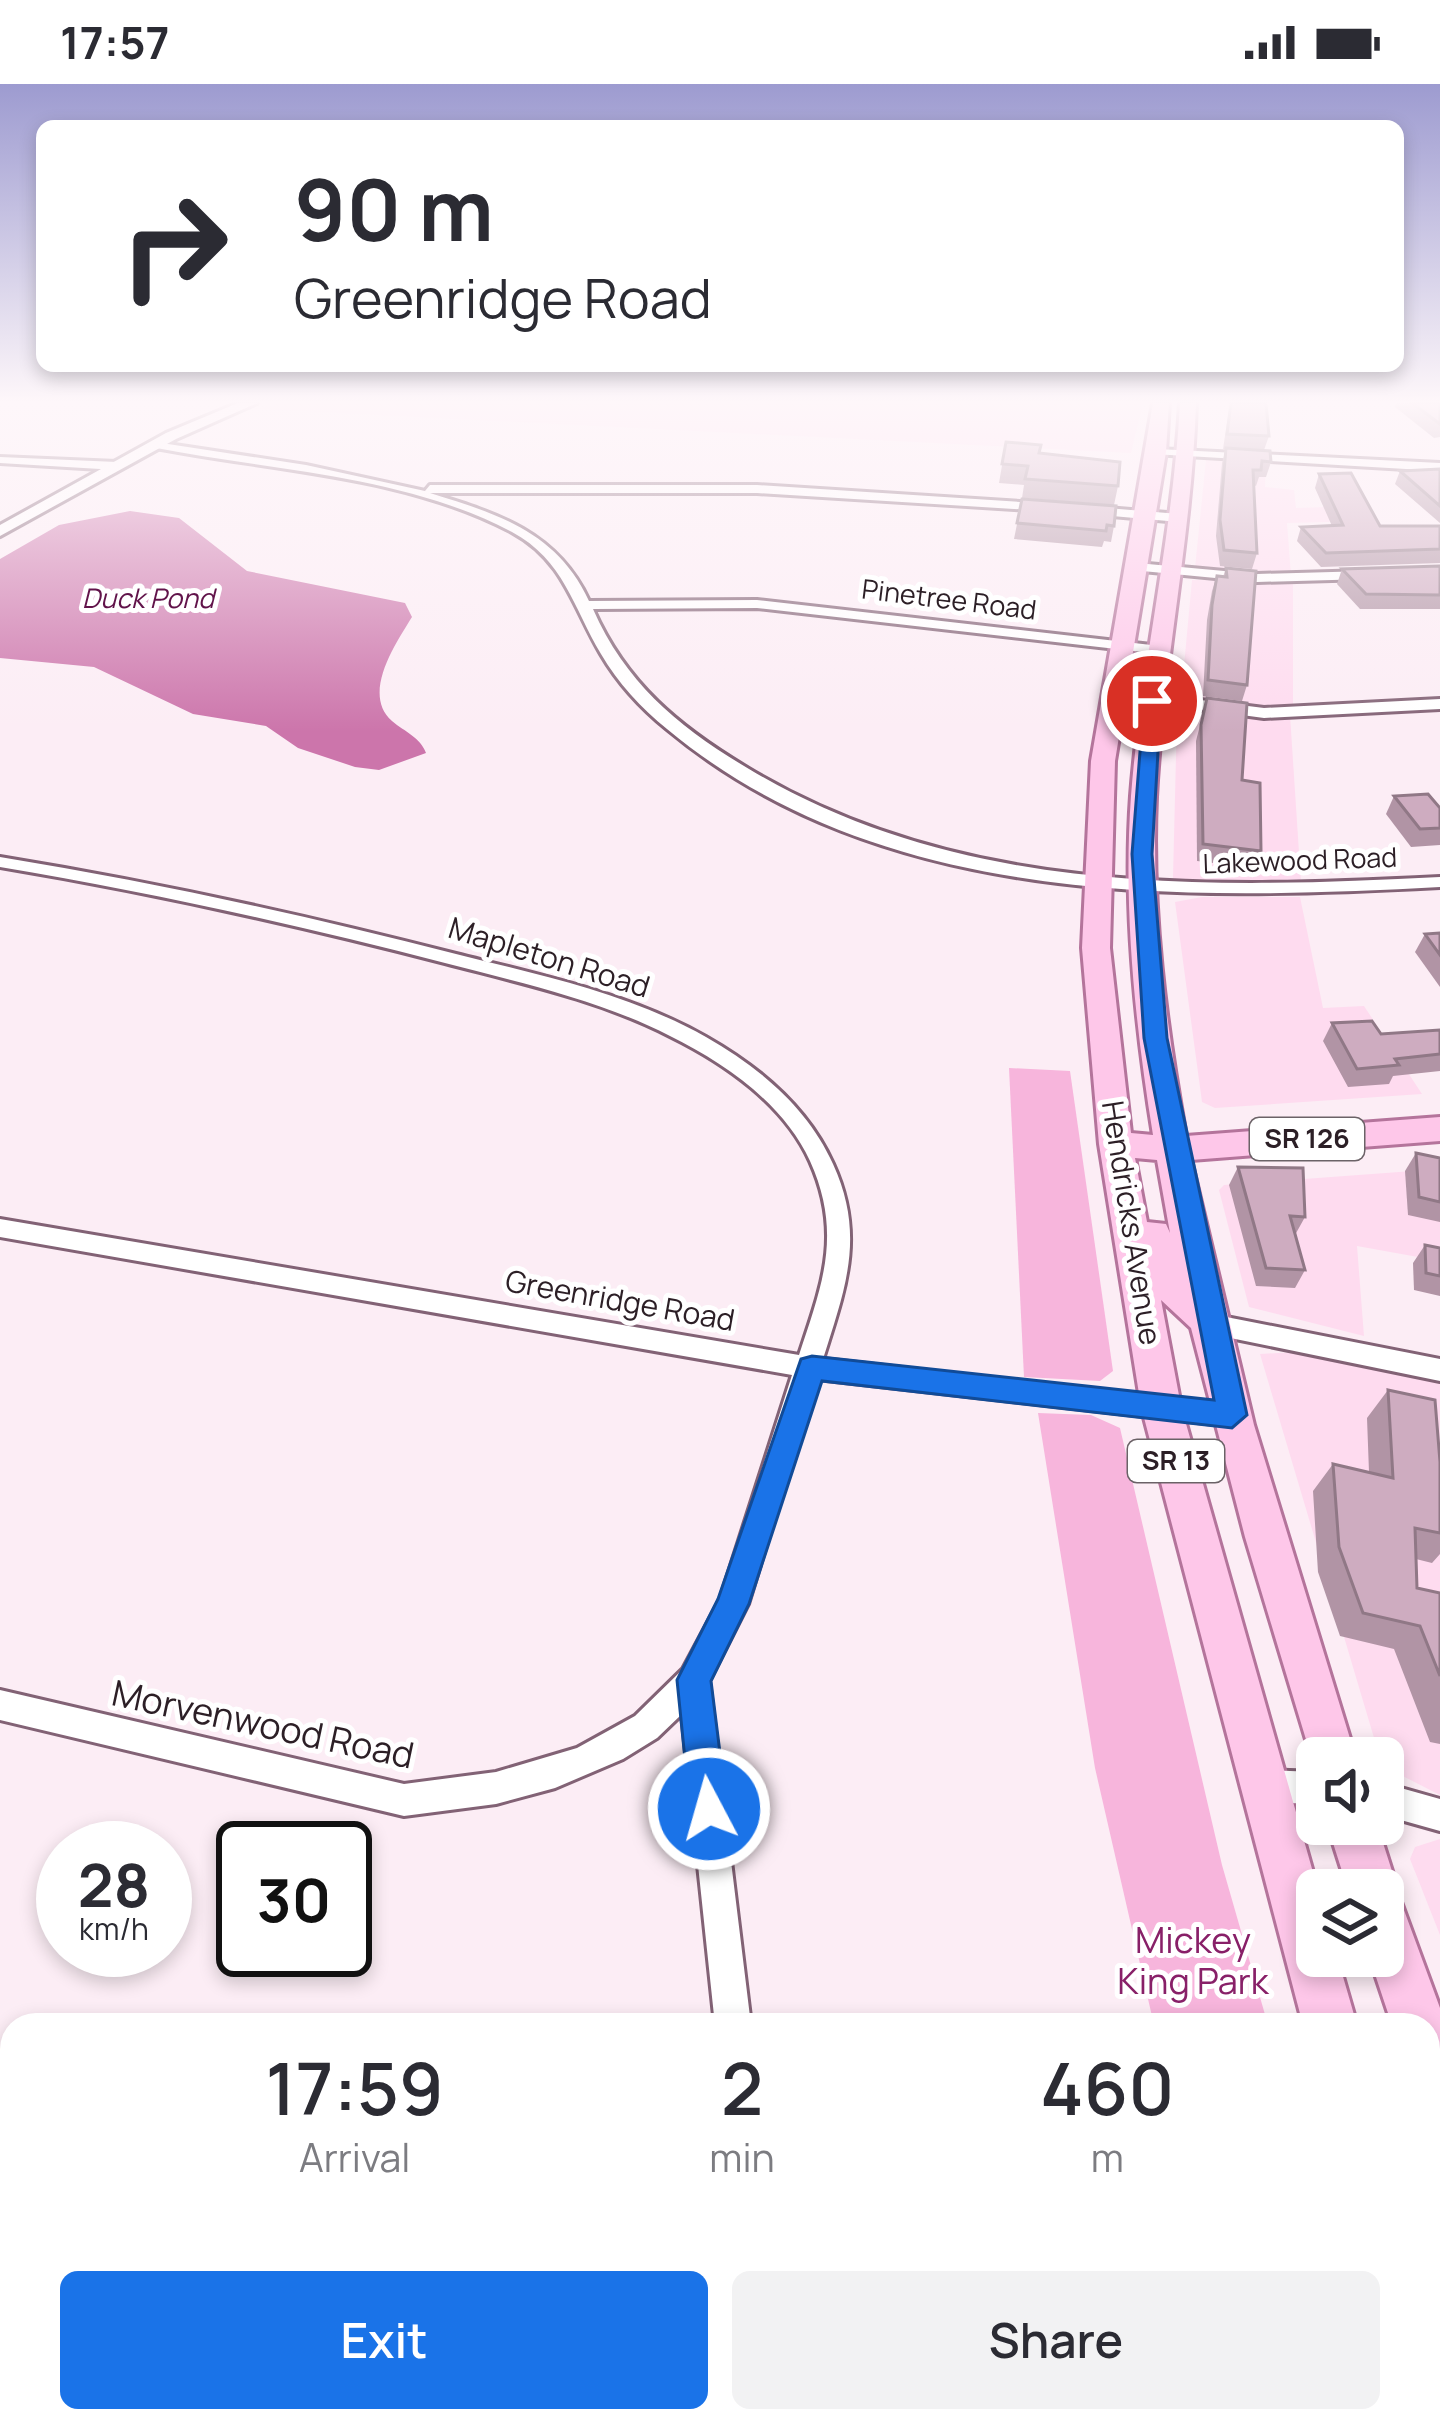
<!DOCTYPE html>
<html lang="en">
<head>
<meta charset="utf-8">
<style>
	body { margin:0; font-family:Manrope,sans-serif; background:#f2f2f3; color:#2b2b33; height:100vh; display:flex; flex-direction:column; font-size:45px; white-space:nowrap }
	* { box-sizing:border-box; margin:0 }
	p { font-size:39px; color:#7c7c81 }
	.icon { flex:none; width:66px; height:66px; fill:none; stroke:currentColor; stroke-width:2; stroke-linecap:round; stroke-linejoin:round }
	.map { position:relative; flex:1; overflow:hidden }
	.side { position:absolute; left:0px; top:1929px; width:1440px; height:420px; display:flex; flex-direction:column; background:#fff; border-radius:36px 36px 0 0; box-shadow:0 6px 18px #0003 }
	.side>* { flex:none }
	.hud { position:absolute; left:36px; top:36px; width:1368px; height:252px; border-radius:18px; box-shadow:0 6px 18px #0003; background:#fff; color:#2b2b33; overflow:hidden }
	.controls { position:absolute; left:1296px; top:1653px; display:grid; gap:24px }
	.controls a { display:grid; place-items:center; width:108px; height:108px; border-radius:18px; background:#fff; box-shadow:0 6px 18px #0003; font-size:60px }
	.speed { position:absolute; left:36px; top:1737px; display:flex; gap:24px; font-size:60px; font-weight:700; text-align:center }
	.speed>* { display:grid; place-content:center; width:156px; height:156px; border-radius:50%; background:#fff; box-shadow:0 6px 18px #0003; line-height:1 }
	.speed small { font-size:30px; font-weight:400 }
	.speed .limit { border:6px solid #111; border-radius:18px; background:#fff; color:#111 }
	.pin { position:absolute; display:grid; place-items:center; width:102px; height:102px; color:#fff; margin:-51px; border:6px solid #fff; border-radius:50%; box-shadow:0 3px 12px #0007 }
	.me { position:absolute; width:132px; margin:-66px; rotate:354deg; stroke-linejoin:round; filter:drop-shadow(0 0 9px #0008) }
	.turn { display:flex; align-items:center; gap:42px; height:252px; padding:0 60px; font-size:54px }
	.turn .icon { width:156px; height:156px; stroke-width:2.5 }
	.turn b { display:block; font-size:84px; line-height:102px }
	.eta { display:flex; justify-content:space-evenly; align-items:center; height:204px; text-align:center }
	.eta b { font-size:72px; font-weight:600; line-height:84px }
	.button { display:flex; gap:24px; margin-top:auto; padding:24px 60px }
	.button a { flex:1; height:138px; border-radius:18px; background:#1a73e8; color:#fff; font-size:48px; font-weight:600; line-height:138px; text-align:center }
	.button a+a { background:#f2f2f3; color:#2b2b33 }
	.status { display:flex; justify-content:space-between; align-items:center; height:84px; padding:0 60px; background:#fff; direction:ltr }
	.status svg { height:33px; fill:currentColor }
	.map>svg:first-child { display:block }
	.built { fill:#fedbef }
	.green { fill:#f7b5dc }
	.water { fill:#cc75ab }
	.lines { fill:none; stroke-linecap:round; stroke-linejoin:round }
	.minor-casing { stroke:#826275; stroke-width:6 }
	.tertiary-casing { stroke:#826275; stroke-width:6 }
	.primary-casing { stroke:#b4749b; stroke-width:6 }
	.minor { fill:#fff; fill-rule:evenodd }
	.tertiary { fill:#fff; fill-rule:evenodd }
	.primary { fill:#fec7e9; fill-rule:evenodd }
	.wall { fill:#b194a5 }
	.building { fill:#ceacc0; stroke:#907886; stroke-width:3 }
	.route { fill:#1a73e8; stroke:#114b97; stroke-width:3 }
	.labels { text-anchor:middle; stroke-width:10; stroke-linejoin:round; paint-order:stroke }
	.far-water-label { font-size:27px; font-style:italic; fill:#61134a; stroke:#fff }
	.far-street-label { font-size:27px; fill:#2c1f26; stroke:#fff }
	.shield { fill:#fff; stroke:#6b6267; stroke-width:3 }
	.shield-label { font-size:27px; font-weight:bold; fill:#2c1f26 }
	.street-label { font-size:30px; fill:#2c1f26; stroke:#fff }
	.near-street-label { font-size:36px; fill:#2c1f26; stroke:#fff }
	.near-park-label { font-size:36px; fill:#882068; stroke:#fff }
</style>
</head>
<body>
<div class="status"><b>17:57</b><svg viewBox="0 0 49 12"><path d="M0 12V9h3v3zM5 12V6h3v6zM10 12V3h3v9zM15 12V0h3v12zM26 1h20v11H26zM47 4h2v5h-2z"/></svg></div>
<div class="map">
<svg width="1440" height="2349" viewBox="0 0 1440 2349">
	<rect width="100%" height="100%" fill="#fcedf5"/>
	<g class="built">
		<path d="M275,319H1143L1131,369L260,325Z"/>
		<path d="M1206,376L1266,377L1265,403L1294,406L1296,424L1359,422L1368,437L1287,439L1291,491L1195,484Z"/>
		<path d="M1192,496L1293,497V622L1213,621L1181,614Z"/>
		<path d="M1290,631L1301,799H1184L1173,794L1177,632Z"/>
		<path d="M1202,813H1300L1323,924L1364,922L1422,1010L1215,1024L1202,1018L1175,818Z"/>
		<path d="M1440,1085V1177L1357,1162L1364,1252L1249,1223L1219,1106L1224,1101Z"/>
		<path d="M1297,1268L1440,1299V1711L1383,1682L1380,1674L1260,1270Z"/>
		<path d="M1440,1755V1851L1410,1775L1415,1763Z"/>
	</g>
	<g class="green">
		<path d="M1009,984L1070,987L1113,1287L1100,1297L1024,1293Z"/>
		<path d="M1038,1329L1091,1331L1120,1344L1222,1781L1268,1941H1154L1095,1684Z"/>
	</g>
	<path class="water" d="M130,427L179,434L247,487L405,519L412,533C396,559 361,610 392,637C405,648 420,653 426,669L379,686L355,683L298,664L266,642L193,630L94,583L0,574V475L59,441Z"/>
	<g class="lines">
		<defs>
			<g id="minor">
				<path d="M155,358L306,381L425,407L430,401H757L1052,420L1048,427L757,409H430C498,430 557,448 589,517L757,516L1160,562L1167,566L1160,570L757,524L593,525C626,600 680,644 749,685C959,811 1204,805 1440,793V803C1178,817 881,823 667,645C641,624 618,599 601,570C573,523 564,476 512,448C402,390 271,387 151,363Z"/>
				<path d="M1157,365L1440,379V387L1153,370Z"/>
				<path d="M0,373L117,378L123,382L117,386L0,379Z"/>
				<path d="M1083,422L1179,430L1185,434L1179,438L1079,429Z"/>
				<path d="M1137,479L1257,490L1368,487L1375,491L1368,495L1257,498L1132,486L1130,483Z"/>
				<path d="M1113,605L1264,624L1440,615V625L1264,634L1108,613V607Z"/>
				<path d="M0,773C153,798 305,831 456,870C540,891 630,910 706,953C759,983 808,1024 833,1080C866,1152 845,1205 823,1275L1241,1323L1245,1331L1241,1339L1232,1342L817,1295L748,1520L709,1597L751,1941H715L682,1630L657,1654L623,1675L555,1704L496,1720L404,1732L0,1636V1606L404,1700L496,1688L577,1664L635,1632L683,1585L720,1516L792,1291L0,1153V1135L799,1271C822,1201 843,1150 810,1077C784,1020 725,979 670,952C600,916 521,899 445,879C298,841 150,808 0,783Z"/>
				<path d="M1211,1230L1440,1275V1297L1211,1250L1202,1247L1198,1240L1202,1233Z"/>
				<path d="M1261,1686L1317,1688V1720L1261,1718L1250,1713L1245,1702L1250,1691Z"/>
				<path d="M1383,1699L1440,1715V1747L1383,1731Z"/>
				<rect x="763" y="2337" width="42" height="12"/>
			</g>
			<path id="tertiary" d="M238,319H257L176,355L0,452V441L166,349Z"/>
			<g id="primary">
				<path d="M1153,319H1169L1166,368L1115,677L1110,864L1131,1049L1153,1051C1135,940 1123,824 1131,712C1141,580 1173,452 1180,319H1196C1192,452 1163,581 1156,713C1151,826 1166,941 1186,1052L1440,1033V1057L1191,1076L1254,1341L1356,1674H1317V1692L1245,1453L1191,1244L1161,1216L1181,1322L1318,1806L1317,1872H1337L1357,1941H1303L1141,1322L1099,1060L1082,864L1091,677ZM1135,1074L1157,1076L1170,1149L1166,1140L1147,1138Z"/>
				<path d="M1327,1740H1377L1398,1806L1395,1815L1401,1818L1440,1924V2030L1428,2025V1941H1392L1369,1872H1383V1806H1348Z"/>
				<path d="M1428,2207L1440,2212V2304L1428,2299Z"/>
			</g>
		</defs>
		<use href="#minor" class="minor-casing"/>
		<use href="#tertiary" class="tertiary-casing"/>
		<use href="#primary" class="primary-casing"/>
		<use href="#minor" class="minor"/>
		<use href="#tertiary" class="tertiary"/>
		<use href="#primary" class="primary"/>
	</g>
	<g class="wall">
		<path d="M1230,319H1266L1269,352L1264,366L1271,378L1266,393H1259L1256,402L1254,401L1257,469L1252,485L1220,482L1216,452L1222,379L1226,365H1223Z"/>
		<path d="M1396,319H1440V353L1434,354L1395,323Z"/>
		<path d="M1006,358L1118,402L1114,421L1022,414L1024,401L999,399Z"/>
		<path d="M1440,385V439L1395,400L1400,387Z"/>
		<path d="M1319,390L1380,442H1440V479L1321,483L1297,457L1301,443L1332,442L1315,404Z"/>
		<path d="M1022,415L1114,442L1111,458L1104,457L1102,463L1014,455Z"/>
		<path d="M1440,482V525H1360L1337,500L1342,485Z"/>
		<path d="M1226,484L1247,601L1242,617L1203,612L1207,536L1212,507L1217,492L1223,493Z"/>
		<path d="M1207,614L1242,696L1261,767L1255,784L1197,777L1196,657Z"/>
		<path d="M1394,712L1440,724V761L1411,763L1386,730Z"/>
		<path d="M1440,849V903L1415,868L1425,850Z"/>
		<path d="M1332,939L1381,950L1440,946V987L1393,992L1389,1000L1348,1003L1323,957Z"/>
		<path d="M1416,1069L1440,1074V1138L1408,1131L1405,1087Z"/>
		<path d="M1238,1083L1305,1133L1295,1151L1305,1186L1295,1204L1256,1202L1229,1101Z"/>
		<path d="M1425,1161L1440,1164V1212L1414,1206L1413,1179Z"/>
		<path d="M1388,1306L1440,1378V1470L1432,1479L1416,1475L1417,1504L1440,1509V1660L1430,1658L1394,1565L1340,1552L1318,1488L1313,1407L1333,1380L1369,1388L1367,1334Z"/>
	</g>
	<g class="building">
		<path d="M1231,319H1266L1269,352L1227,350Z"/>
		<path d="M1412,319H1440V340Z"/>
		<path d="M1006,358L1041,361L1039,369L1120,378L1118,402L1025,395L1028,382L1002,380Z"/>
		<path d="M1226,364L1270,367L1271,378L1262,377L1261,386H1253L1257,469L1224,466L1220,436Z"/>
		<path d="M1440,385V422L1400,387Z"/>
		<path d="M1351,389L1380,442H1440V465L1326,469L1301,443L1343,441L1319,390Z"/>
		<path d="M1022,415L1116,422L1114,442L1107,441L1106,447L1017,439Z"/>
		<path d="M1440,482V511L1366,510L1342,485Z"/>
		<path d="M1226,484L1256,487L1247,601L1208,596L1212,521L1217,492L1227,493Z"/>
		<path d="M1207,614L1247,619L1242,696L1260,699L1261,767L1203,760L1201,641Z"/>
		<path d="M1428,710L1440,724V744L1420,745L1394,712Z"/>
		<path d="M1440,849V871L1425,850Z"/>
		<path d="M1372,937L1381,950L1440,946V970L1395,975L1399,981L1357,985L1332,939Z"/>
		<path d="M1416,1069L1440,1074V1118L1419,1113Z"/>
		<path d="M1238,1083L1303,1084L1305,1133L1290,1132L1305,1186L1266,1184Z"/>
		<path d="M1425,1161L1440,1164V1192L1426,1189Z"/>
		<path d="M1388,1306L1435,1316L1440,1378V1449L1415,1444L1417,1504L1440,1509V1592L1420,1542L1363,1529L1339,1463L1333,1380L1393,1394Z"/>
	</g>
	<linearGradient id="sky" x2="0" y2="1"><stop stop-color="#9d9bd0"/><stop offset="0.49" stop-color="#fef7fa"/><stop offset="1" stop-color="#fef7fa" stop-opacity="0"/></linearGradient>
	<rect width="1440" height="648" fill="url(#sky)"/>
	<path class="route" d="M1152,612L1161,617L1152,770L1167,954L1247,1331L1232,1344L822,1297L749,1520L711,1597L727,1725L722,1738L709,1744L696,1738L690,1725L677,1596L718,1515L801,1275L812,1272L1214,1316L1144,954L1132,770L1144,617Z"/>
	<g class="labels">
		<g class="far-water-label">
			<text x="148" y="524">Duck Pond</text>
		</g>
		<g class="far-street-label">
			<text transform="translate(949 516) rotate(7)" y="9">Pinetree Road</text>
			<text transform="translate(1300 777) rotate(-2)" y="9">Lakewood Road</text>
		</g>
		<g class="shield">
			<rect x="1250" y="1034" width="114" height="42" rx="9"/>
			<rect x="1128" y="1356" width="96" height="42" rx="9"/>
		</g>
		<g class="shield-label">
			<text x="1307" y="1064">SR 126</text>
			<text x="1176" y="1386">SR 13</text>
		</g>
		<g class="street-label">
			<text transform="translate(549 874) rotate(17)" y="10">Mapleton Road</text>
			<text transform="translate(1131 1139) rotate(81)" y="10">Hendricks Avenue</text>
			<text transform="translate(620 1217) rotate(10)" y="10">Greenridge Road</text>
		</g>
		<g class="near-street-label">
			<text transform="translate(263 1640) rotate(12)" y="13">Morvenwood Road</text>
		</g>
		<g class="near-park-label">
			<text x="1193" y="1869">Mickey<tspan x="1193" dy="41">King Park</tspan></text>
		</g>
	</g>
</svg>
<div class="controls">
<a><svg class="icon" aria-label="sound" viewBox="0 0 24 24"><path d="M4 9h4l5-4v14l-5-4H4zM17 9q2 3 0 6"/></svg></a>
<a><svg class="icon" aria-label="layers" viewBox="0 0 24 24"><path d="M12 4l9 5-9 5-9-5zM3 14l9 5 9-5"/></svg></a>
</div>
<div class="speed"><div>28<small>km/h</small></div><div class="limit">30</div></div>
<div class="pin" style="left:1152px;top:617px;background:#d93025"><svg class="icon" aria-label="arrive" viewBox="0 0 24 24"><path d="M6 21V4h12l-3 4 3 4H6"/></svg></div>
<svg class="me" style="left:709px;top:1725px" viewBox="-20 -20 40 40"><circle r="17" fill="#1a73e8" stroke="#fff" stroke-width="3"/><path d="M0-11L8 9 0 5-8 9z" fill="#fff"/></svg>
<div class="hud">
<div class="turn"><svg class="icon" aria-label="right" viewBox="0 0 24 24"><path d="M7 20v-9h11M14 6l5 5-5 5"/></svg><div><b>90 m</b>Greenridge Road</div></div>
</div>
<section class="side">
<div class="eta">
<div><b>17:59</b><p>Arrival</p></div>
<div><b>2</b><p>min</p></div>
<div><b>460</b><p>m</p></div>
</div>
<div class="button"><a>Exit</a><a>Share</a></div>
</section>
</div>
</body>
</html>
